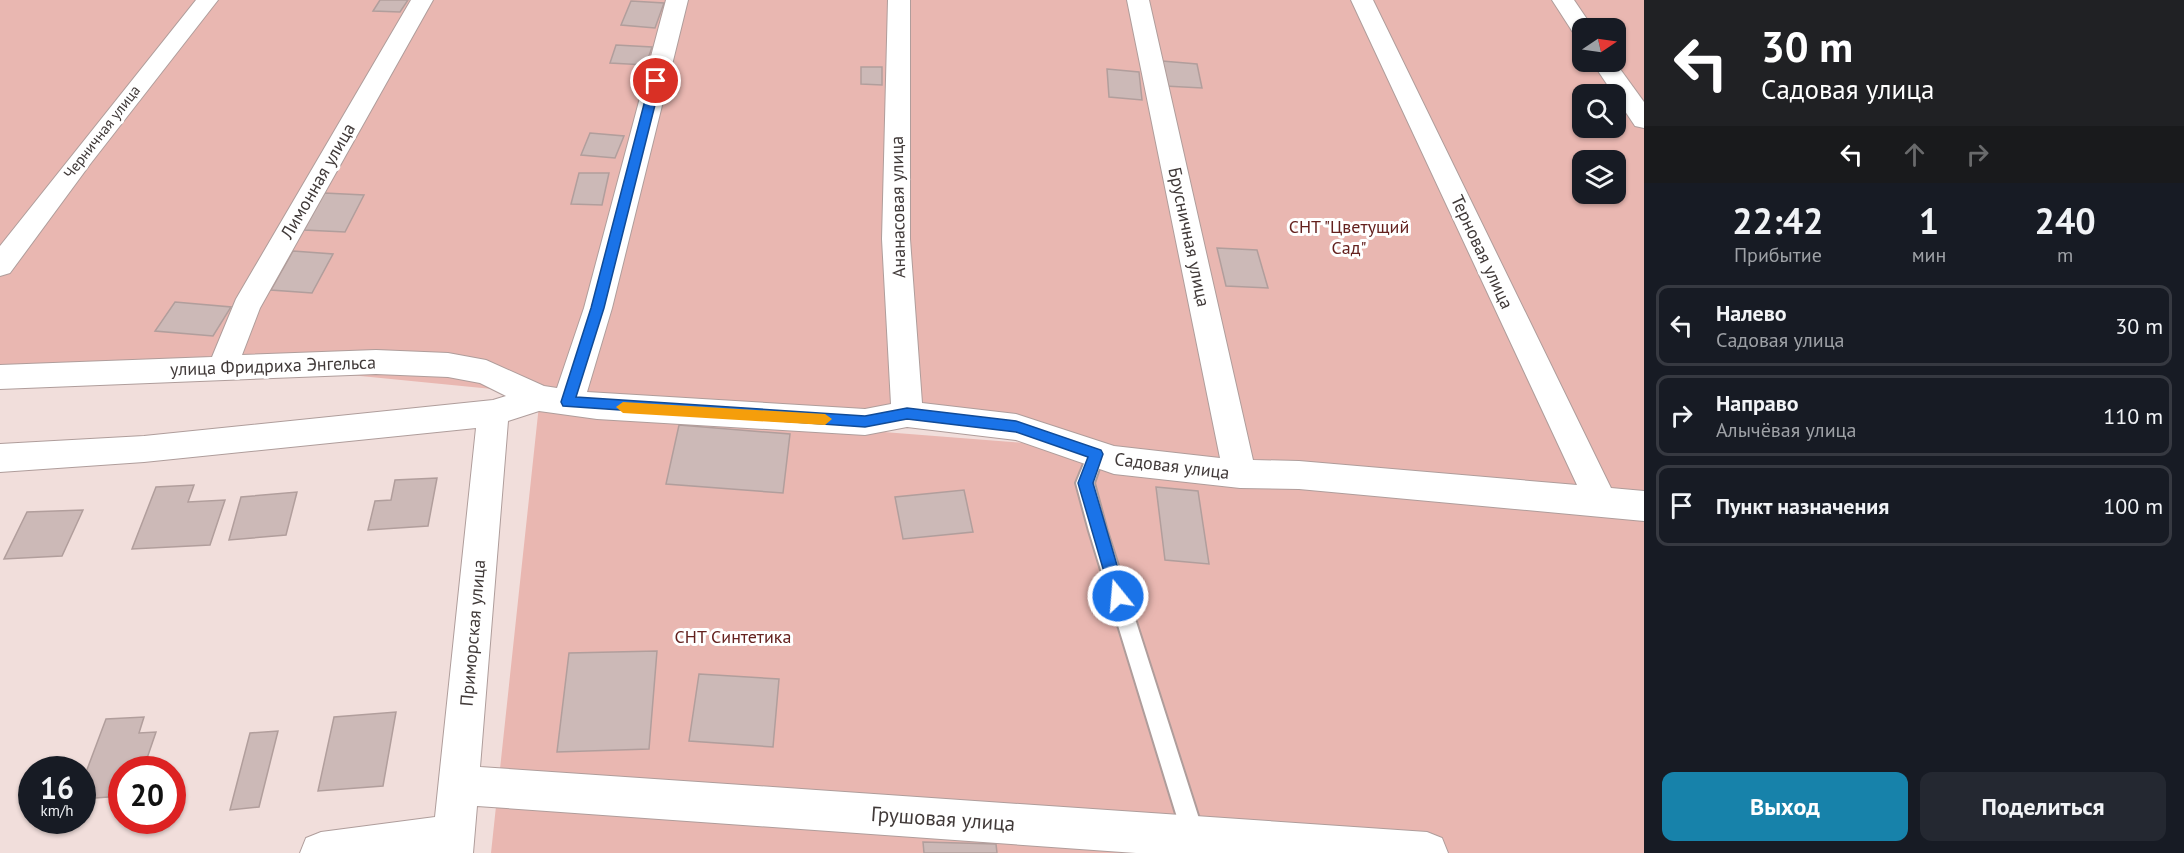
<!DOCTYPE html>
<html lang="ru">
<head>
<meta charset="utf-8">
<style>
	body { margin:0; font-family:"PT Sans",sans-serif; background:#242831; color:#f1f3f6; height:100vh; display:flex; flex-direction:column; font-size:22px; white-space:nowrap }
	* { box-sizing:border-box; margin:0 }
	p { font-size:20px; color:#9ea1a6 }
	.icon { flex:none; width:33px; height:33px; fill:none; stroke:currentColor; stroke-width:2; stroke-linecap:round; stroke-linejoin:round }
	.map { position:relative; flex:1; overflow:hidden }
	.panel { display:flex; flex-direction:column; background:#171b24; width:540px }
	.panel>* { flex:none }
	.banner { background:#202124; color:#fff; overflow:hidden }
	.needle { width:39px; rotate:77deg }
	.fabs { position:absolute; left:1572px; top:18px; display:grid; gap:12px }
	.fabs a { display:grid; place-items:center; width:54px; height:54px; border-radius:12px; background:#171b24; box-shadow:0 2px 4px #0004; font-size:30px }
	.speed { position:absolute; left:18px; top:756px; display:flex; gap:12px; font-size:30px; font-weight:700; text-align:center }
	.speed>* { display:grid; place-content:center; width:78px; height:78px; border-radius:50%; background:#171b24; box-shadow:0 2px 4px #0004; line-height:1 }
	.speed small { font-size:15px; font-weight:400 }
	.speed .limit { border:9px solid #d22; background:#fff; color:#111 }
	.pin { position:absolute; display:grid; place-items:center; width:51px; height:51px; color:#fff; margin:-26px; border:3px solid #fff; border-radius:50%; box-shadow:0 2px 6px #0007 }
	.me { position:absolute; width:66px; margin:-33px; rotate:343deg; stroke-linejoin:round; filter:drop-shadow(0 0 4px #0008) }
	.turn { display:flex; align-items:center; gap:21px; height:126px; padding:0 18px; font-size:27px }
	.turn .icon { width:78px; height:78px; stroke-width:2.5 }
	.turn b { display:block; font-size:42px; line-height:51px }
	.lanes { display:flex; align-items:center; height:57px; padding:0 18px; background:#0003; justify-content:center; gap:30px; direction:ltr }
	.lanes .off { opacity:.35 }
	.eta { display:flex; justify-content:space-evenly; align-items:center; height:102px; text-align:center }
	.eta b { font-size:36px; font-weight:700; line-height:42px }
	.button { display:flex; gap:12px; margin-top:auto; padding:12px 18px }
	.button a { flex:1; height:69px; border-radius:12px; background:#1782aa; color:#fff; font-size:24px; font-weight:700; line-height:69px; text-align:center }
	.button a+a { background:#242831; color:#f1f3f6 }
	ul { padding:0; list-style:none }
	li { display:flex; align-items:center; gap:18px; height:81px; margin:0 12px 9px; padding:0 6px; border:3px solid #363941; border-radius:12px }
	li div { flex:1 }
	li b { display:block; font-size:22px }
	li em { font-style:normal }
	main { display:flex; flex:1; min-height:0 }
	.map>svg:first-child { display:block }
	.green { fill:#e9b7b1; fill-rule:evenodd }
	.building { fill:#ccb9b7; stroke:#b19e9c; stroke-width:1.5 }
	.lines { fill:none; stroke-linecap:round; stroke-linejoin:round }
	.lane-casing { stroke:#af9d9b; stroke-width:4 }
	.street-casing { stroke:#af9d9b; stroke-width:2 }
	.lane { fill:#fff; fill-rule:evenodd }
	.street { fill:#fff; fill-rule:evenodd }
	.route { fill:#1a73e8; stroke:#114b97; stroke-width:1.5 }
	.slow { fill:#f59e0b }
	.labels { text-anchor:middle; stroke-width:6; stroke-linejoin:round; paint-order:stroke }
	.far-street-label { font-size:15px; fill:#413a39; stroke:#fff }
	.street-label { font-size:18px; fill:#413a39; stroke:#fff }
	.park-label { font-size:18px; fill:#64211e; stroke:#fff }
	.near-street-label { font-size:21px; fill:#413a39; stroke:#fff }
</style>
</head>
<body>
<main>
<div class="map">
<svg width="1644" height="853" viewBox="0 0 1644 853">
	<rect width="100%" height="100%" fill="#f1dedb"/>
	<path class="green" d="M0,0H1644V853H491L539,405L1089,448L838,412L574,397L238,364L0,375ZM1582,28H1616V62H1582ZM1582,94H1616V128H1582ZM1582,160H1616V194H1582Z"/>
	<g class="building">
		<path d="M380,0H408L400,12L373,11Z"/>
		<path d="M631,1L664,3L655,28L621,25Z"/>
		<path d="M616,45L652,47L646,65L610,63Z"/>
		<path d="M1162,61L1197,64L1202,88L1165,86Z"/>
		<path d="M861,67H882V85L861,84Z"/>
		<path d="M1107,69L1139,72L1142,100L1109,97Z"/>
		<path d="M590,133L624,136L615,158L581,155Z"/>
		<path d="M579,173H609L602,205L571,204Z"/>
		<path d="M324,193L364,195L345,232L304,230Z"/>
		<path d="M1217,248L1257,250L1268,288L1226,286Z"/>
		<path d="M293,251L333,254L312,293L271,290Z"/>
		<path d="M175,302L231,307L213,336L155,331Z"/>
		<path d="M679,425L790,434L783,493L666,484Z"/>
		<path d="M437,478L428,526L368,530L375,501L391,500L395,480Z"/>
		<path d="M194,485L188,502L225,500L210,545L132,549L156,487Z"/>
		<path d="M1156,487L1198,491L1209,564L1165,560Z"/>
		<path d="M964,490L973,532L903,539L895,497Z"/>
		<path d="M297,492L286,535L229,540L241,497Z"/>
		<path d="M83,510L62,556L4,559L27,512Z"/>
		<path d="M657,651L649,749L557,752L569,653Z"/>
		<path d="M699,674L779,679L773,747L689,741Z"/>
		<path d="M396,712L383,786L318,791L334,717Z"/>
		<path d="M144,717L139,733L156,732L143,770H122V796L82,799V783L106,719Z"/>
		<path d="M278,731L259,807L230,810L250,733Z"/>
		<path d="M923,842L996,844L997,853H924Z"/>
	</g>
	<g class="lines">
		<defs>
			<path id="lane" d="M1096,447L1102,449L1104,454L1094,483L1107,531L1210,853H1188L1089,531L1076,483L1090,449Z"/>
			<g id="street">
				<path d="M196,0H218L91,163L10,273L0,276V246Z"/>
				<path d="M411,0H433L260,308L242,355L376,350L448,353L486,360L544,386L557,388L584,308L666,0H688L612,308L587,392L865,409L891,404L882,239L888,0H910V239L922,403L1016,414L1114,446L1220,458L1127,0H1149L1253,460L1299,461L1577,485L1351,0H1373L1611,488L1644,491V521L1299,489L1240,488L1114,474L1016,440L907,427L865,435L597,419L539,411L508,421L480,767L1427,832L1442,838L1448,853H1136L477,806L473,853H300L306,838L321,832L435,817L476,428L144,462L0,472V444L144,436L493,400L506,396L480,383L448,377L376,374L0,389V365L212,357L236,299Z"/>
				<path d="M1552,0H1574L1593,28H1582V36L1574,34Z"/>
				<path d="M1592,62H1615L1644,102V128L1635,126Z"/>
			</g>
		</defs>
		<use href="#lane" class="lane-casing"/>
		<use href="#street" class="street-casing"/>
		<use href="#lane" class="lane"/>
		<use href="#street" class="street"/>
	</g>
	<path class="route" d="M656,78L661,81L604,308L576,397L865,416L907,408L1016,421L1101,450L1103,454L1093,483L1126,596L1124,601H1113L1111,596L1078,483L1088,457L1016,432L907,419L865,427L563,406L561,402L591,308L650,81Z"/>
	<path class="slow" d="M623,402L825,414L832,419L825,425L623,413L616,407Z"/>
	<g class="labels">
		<g class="far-street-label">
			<text transform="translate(102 132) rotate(-52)" y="5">Черничная улица</text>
		</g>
		<g class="street-label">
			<text transform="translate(318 181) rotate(-60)" y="6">Лимонная улица</text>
			<text transform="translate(898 207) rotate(-91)" y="6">Ананасовая улица</text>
			<text transform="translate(1189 237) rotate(78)" y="6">Брусничная улица</text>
			<text transform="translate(1482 252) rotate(65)" y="6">Терновая улица</text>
			<text transform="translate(273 366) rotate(-2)" y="6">улица Фридриха Энгельса</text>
			<text transform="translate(1172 466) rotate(7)" y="6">Садовая улица</text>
			<text transform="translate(473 633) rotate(-85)" y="6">Приморская улица</text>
		</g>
		<g class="park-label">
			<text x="1349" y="233">СНТ "Цветущий<tspan x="1349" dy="21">Сад"</tspan></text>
			<text x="733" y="643">СНТ Синтетика</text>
		</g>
		<g class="near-street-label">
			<text transform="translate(943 819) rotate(4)" y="7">Грушовая улица</text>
		</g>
	</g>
</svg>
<div class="fabs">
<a><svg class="needle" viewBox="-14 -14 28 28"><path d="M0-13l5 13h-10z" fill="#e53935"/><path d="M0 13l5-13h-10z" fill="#9ea1a6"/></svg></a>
<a><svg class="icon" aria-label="search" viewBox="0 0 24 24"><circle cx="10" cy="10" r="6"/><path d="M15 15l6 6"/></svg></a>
<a><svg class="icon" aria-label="layers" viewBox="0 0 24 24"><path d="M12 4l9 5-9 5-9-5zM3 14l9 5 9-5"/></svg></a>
</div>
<div class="speed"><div>16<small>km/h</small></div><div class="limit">20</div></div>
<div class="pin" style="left:656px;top:81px;background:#d93025"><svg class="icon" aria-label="arrive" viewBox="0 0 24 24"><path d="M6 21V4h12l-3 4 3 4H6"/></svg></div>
<svg class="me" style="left:1118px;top:596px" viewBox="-20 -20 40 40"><circle r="17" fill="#1a73e8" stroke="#fff" stroke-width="3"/><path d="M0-11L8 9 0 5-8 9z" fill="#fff"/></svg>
</div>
<section class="panel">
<div class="banner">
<div class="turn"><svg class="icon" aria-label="left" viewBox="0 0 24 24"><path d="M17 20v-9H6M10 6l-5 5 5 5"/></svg><div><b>30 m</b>Садовая улица</div></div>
<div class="lanes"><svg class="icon" aria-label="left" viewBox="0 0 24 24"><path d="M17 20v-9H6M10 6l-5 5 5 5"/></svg><svg class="icon off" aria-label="ahead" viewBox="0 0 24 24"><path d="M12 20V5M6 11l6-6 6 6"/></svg><svg class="icon off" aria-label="right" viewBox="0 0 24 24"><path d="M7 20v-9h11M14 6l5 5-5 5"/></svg></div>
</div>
<div class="eta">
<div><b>22:42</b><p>Прибытие</p></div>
<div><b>1</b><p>мин</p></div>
<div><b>240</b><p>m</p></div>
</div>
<ul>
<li><svg class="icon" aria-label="left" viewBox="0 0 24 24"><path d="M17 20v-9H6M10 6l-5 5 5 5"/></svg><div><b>Налево</b><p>Садовая улица</p></div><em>30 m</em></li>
<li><svg class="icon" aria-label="right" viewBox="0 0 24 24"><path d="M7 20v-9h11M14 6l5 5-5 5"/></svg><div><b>Направо</b><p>Алычёвая улица</p></div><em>110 m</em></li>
<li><svg class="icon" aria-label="arrive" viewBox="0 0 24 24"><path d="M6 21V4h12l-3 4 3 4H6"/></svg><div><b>Пункт назначения</b></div><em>100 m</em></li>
</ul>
<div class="button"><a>Выход</a><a>Поделиться</a></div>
</section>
</main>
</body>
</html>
